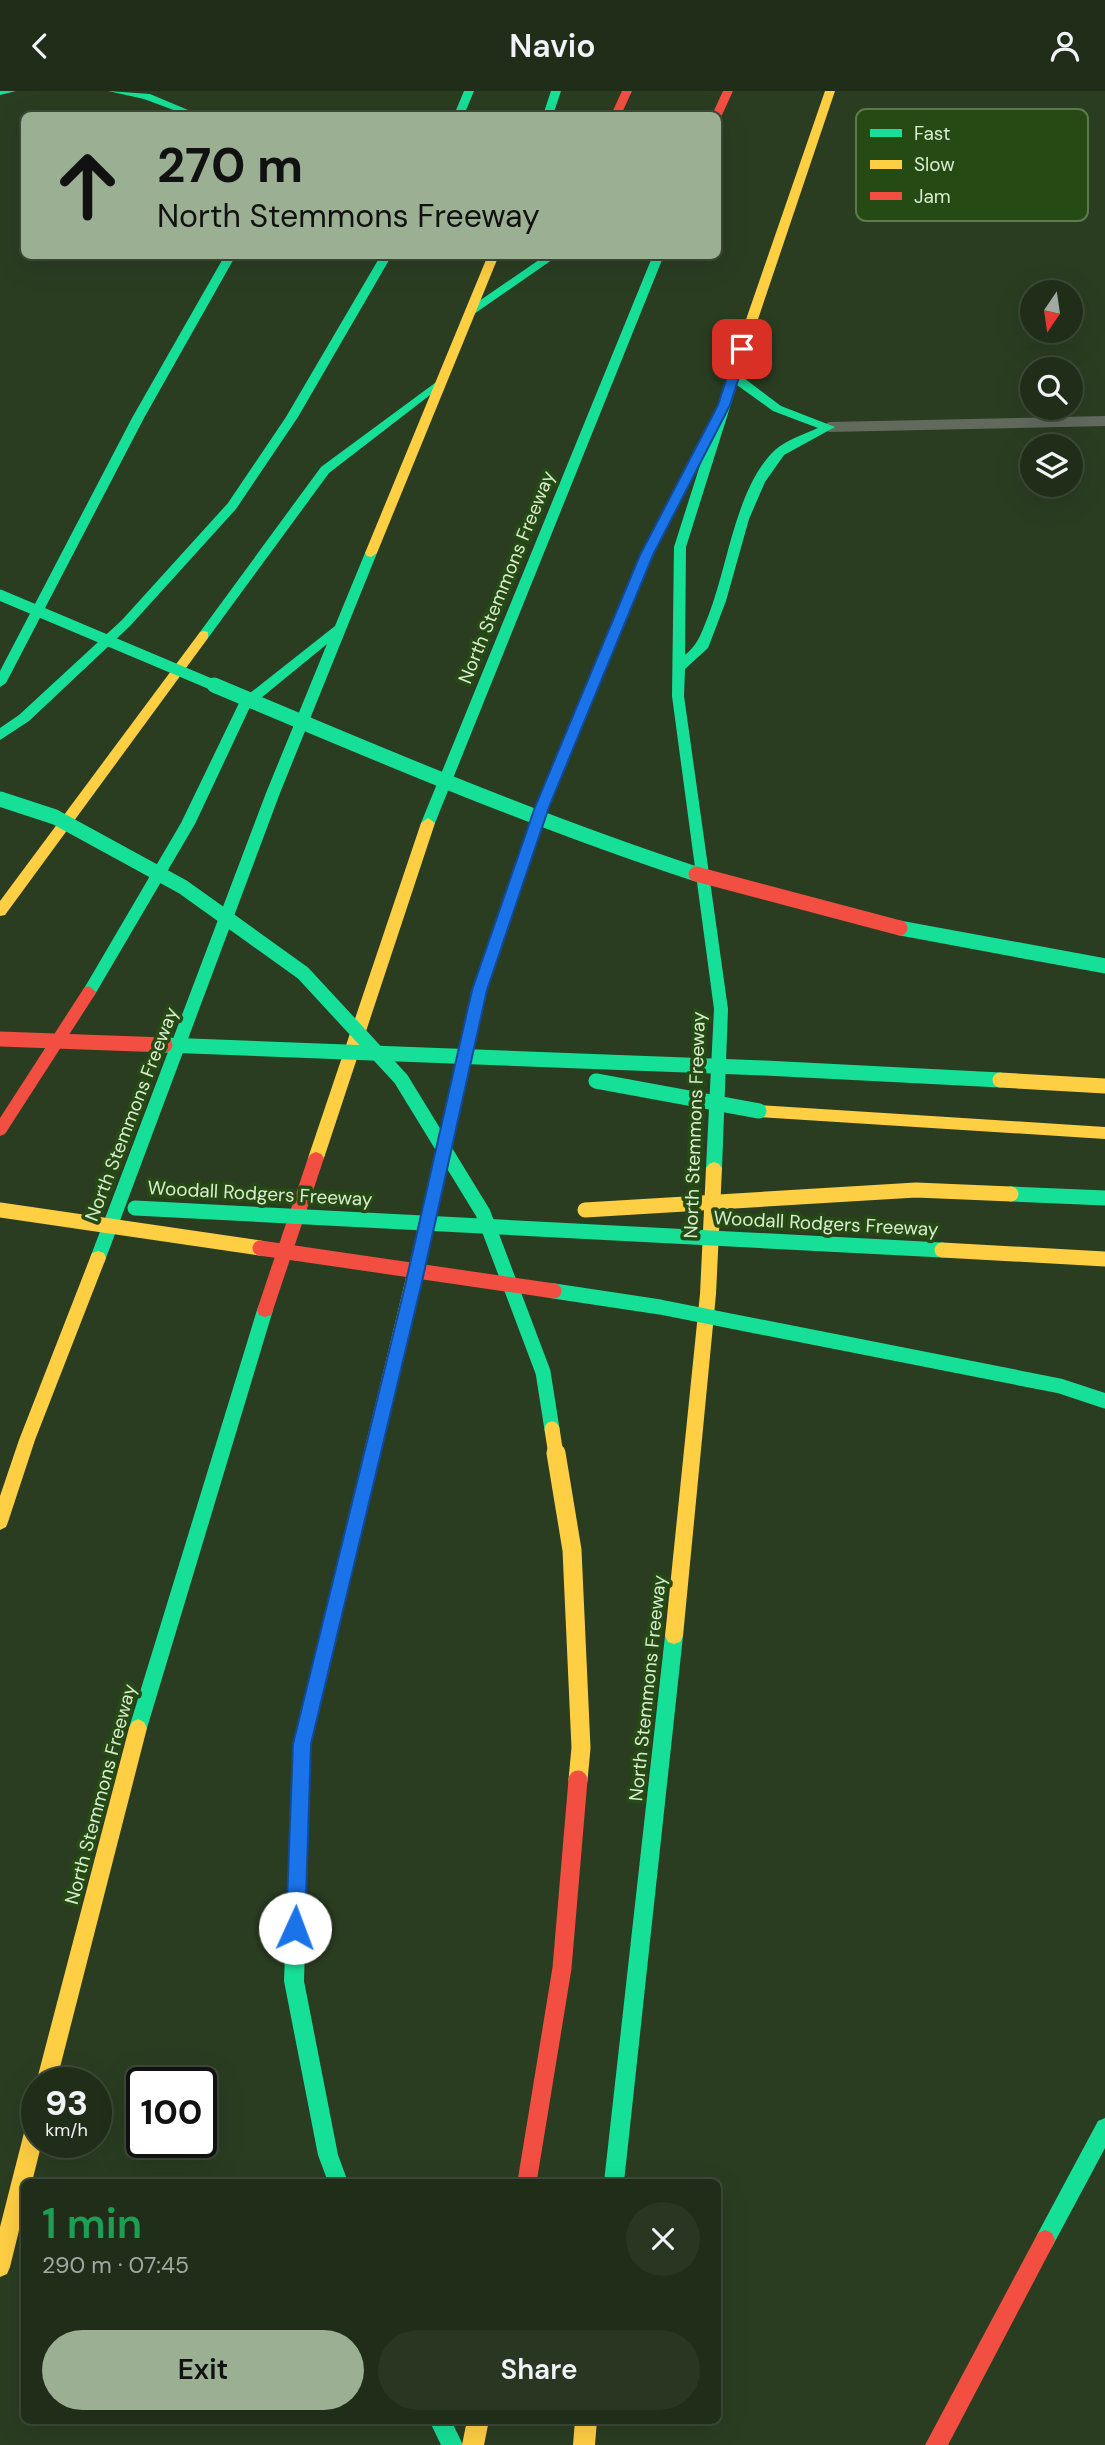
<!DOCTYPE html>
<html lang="en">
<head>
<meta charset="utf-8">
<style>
	body { margin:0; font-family:"DM Sans",sans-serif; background:#283622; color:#f1f3f6; height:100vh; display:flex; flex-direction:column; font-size:26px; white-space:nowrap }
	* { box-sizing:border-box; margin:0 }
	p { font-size:23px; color:#a2a8a2 }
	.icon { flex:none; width:38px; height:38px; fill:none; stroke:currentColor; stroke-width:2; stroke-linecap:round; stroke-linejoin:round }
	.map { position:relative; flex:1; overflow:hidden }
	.sheet { position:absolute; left:21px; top:2088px; width:700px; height:245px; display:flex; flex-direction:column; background:#202e19; border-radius:10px; box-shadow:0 7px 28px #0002,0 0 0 2px #3d4a38 }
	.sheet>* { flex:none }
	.guide { position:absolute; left:21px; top:21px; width:700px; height:147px; border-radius:10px; box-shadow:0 7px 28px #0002,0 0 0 2px #3d4a38; background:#9baf92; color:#111; overflow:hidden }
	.needle { width:46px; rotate:193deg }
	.controls { position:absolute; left:1020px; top:189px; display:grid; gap:14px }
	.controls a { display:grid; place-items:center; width:63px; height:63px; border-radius:50%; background:#202e19; box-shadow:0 7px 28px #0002,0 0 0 2px #3d4a38; font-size:35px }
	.speed { position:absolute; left:21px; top:1976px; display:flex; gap:14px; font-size:35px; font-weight:700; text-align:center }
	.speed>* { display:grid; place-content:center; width:91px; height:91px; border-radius:50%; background:#202e19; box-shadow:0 7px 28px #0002,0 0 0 2px #3d4a38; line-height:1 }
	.speed small { font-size:18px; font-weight:400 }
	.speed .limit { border:4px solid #111; border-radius:10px; background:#fff; color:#111 }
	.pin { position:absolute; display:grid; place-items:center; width:60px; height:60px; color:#fff; margin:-30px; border-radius:14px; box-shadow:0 4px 10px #0006 }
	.me { position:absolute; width:77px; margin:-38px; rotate:2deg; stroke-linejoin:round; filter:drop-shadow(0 0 5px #0008) }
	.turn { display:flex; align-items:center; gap:24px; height:147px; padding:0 21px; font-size:32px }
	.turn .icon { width:91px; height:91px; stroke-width:2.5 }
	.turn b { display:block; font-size:49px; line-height:60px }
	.round { display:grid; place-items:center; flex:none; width:74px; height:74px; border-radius:37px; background:#283622 }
	.summary { display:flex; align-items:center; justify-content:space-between; height:119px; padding:0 21px }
	h1 { font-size:42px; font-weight:600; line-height:52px; color:#1e9e55 }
	.action { display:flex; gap:14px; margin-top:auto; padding:14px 21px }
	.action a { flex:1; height:80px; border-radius:42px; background:#9baf92; color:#111; font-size:28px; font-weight:600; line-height:80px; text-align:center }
	.action a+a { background:#283622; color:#f1f3f6 }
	header { display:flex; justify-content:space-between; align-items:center; height:91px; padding:0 21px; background:#202e19; font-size:32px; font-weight:600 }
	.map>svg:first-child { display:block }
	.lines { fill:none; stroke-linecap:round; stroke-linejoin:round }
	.lane { fill:#626a5e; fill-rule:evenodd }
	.fast { fill:#16e098; fill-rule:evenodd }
	.slow { fill:#ffcf43; fill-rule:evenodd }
	.jam { fill:#f24e42; fill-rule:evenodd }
	.fast-bridge-far1 { stroke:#16e098; stroke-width:11 }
	.fast-bridge { stroke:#16e098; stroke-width:15 }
	.slow-bridge-far1 { stroke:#ffcf43; stroke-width:15 }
	.slow-bridge { stroke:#ffcf43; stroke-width:19 }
	.jam-bridge-far1 { stroke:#f24e42; stroke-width:15 }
	.jam-bridge { stroke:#f24e42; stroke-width:19 }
	.route { fill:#1a73e8; stroke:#114b97; stroke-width:2 }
	.labels { text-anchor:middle; stroke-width:7; stroke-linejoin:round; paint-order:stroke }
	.street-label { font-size:19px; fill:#d8edcf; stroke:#264a14 }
	.key { fill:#264a14; stroke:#5b7b4c; stroke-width:2 }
	.key-label { font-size:19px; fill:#d8edcf }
</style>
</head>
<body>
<header><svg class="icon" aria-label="back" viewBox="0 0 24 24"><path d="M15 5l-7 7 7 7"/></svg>Navio<svg class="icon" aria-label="person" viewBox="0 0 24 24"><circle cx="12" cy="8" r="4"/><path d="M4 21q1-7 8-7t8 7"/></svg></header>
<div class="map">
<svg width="1105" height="2354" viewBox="0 0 1105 2354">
	<rect width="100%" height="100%" fill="#2a3d21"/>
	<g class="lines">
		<path class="lane" d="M1105,325V335L829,341L821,336L829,331Z"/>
		<g class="fast">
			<path d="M0,0H16L0,4Z"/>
			<path d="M108,0L150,3L200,24H187L144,8Z"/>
			<path d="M464,0H474L464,24H454Z"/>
			<path d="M551,0H561L553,24H543Z"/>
			<path d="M225,164H236L144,327L6,592L0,596V580L132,327Z"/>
			<path d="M381,164H392L298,326L236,418L130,535L29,630L0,649V637L19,624L122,529L228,412L286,326Z"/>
			<path d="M546,164H559L474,223H466V219Z"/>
			<path d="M653,164H664L435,732L433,735H423L421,732Z"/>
			<path d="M747,240L753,243L740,284L781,315L835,336L784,364L765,391L749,428L726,510L708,557L685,578L684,605L728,918L722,1077L719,1081H709L706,1077L714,918L672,605L674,456L702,368L652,464L549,716L486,899L435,1133L432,1138H422L419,1133L472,899L535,716L640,464L719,312L741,243ZM737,294L773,320L818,337C805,343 786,349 775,359C736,396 728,474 709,523C702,540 699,553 685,564L686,456Z"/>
			<path d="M439,289L445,292L443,294L329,382L208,547H200V541L321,376Z"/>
			<path d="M371,458L377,462L280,702L106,1167L104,1172H92L90,1167L266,702L327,553L250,616L195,733L94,905H84L82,901L181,732L240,610L335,535L365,462Z"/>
			<path d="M265,1212L271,1214L273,1219L147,1637L144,1643L138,1646L132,1643L129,1637L257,1219L259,1214Z"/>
			<path d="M674,1537L680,1539L683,1545L624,2091H604L665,1545L668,1539Z"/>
			<path d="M319,1576L325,1578L328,1584L311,1653L304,1890L338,2064L348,2091H328L318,2064L284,1890L293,1653L310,1584L313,1578Z"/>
			<path d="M1105,2027V2057L1052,2156L1045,2159L1038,2156L1035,2149L1038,2142L1098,2030Z"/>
			<path d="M429,2329H451L463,2354H441Z"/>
		</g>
		<g class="slow">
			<path d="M825,0H835L753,243L743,245L741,243Z"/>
			<path d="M488,164H499L377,462L371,466L367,465L365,462Z"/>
			<path d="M204,540L208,541V547L5,824L0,825V810L200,541Z"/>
			<path d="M428,727L435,732L324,1067L321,1071H311L308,1067L421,732Z"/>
			<path d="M759,1014L1105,1036V1048L759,1026L752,1020Z"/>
			<path d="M714,1071L719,1073L722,1077L716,1203L683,1545L680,1551L674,1553L668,1551L665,1545L700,1203L706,1077L709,1073Z"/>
			<path d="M427,1127L432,1128L435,1133L328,1584L325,1590L319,1592L313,1590L310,1584L419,1133L422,1128Z"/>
			<path d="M98,1160L104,1162L106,1167L35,1349L8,1431L6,1436L0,1439V1405L19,1349L90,1167L92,1162Z"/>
			<path d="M138,1628L144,1631L147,1637L56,1992H37V1993L36,1992L129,1637L132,1631Z"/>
			<path d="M37,2020V2051H42L32,2091H24V2119L10,2176L7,2183L0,2186V2136L27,2030L30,2023Z"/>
			<path d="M467,2329H489L484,2354H462Z"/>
			<path d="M575,2329H597L595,2354H573Z"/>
		</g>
		<g class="jam">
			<path d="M622,0H632L621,24H611Z"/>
			<path d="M723,0H733L722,24L718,27V24H712Z"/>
			<path d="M89,895L96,901L94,905L5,1043L0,1045V1027L84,897Z"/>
			<path d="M316,1061L321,1063L324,1067L273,1219L271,1224L265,1226L259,1224L257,1219L308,1067L311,1063Z"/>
			<path d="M1045,2139L1052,2142L1055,2149L1052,2156L948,2354H925L1038,2142Z"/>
		</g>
		<path class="fast-bridge-far1" d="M0,504L218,596"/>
		<g class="fast-bridge">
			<path d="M214,594C373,661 532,729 696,783"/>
			<path d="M0,708L55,726L183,796L303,882L401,988L483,1122L543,1281L552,1338"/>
			<path d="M900,837L1105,875"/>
			<path d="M165,954L765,977L1000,989"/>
			<path d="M596,990L759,1020"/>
			<path d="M1011,1103L1105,1107"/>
			<path d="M135,1117L942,1159"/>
			<path d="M554,1200L660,1216L1060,1295L1105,1310"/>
		</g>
		<g class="slow-bridge-far1">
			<path d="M1000,989L1105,995"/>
			<path d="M0,1119L260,1157"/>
			<path d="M585,1119L916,1099L1011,1103"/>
			<path d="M942,1159L1105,1168"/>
			<path d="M552,1338L556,1364"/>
		</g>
		<path class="slow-bridge" d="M556,1362L572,1459L581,1657L578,1689"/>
		<g class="jam-bridge-far1">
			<path d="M696,783L900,837"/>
			<path d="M0,948L165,954"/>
			<path d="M260,1157L554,1200"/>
		</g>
		<path class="jam-bridge" d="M527,2091L562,1877L578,1689"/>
	</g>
	<path class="route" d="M742,255L748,258L730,314L653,464L549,716L487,899L421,1195L311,1653L305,1837L302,1844L295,1847L289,1844L286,1837L293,1653L405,1195L472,899L535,716L640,464L718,314L736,258Z"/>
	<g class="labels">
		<g class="street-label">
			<text transform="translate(506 486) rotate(-68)" y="7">North Stemmons Freeway</text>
			<text transform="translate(131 1023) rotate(-69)" y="7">North Stemmons Freeway</text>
			<text transform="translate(694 1034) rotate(-88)" y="7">North Stemmons Freeway</text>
			<text transform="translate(260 1102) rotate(3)" y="7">Woodall Rodgers Freeway</text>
			<text transform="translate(826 1132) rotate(3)" y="7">Woodall Rodgers Freeway</text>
			<text transform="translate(647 1597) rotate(-84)" y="7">North Stemmons Freeway</text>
			<text transform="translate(100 1703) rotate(-75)" y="7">North Stemmons Freeway</text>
		</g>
	</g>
	<rect x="856" y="18" width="232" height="112" rx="10" class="key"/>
	<rect x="870" y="38" width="32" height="8" fill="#16e098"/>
	<rect x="870" y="69" width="32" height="9" fill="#ffcf43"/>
	<rect x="870" y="101" width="32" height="8" fill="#f24e42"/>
	<g class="key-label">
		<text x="914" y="49">Fast</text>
		<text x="914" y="80">Slow</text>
		<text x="914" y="112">Jam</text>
	</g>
</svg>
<div class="controls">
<a><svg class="needle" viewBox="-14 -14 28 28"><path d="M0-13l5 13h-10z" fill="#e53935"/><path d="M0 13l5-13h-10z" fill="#a2a8a2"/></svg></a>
<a><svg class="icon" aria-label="search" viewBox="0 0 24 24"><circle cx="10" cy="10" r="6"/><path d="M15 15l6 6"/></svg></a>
<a><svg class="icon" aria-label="layers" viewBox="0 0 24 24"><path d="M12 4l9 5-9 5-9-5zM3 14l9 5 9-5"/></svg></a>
</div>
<div class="speed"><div>93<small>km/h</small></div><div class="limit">100</div></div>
<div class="pin" style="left:742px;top:258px;background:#d93025"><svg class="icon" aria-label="arrive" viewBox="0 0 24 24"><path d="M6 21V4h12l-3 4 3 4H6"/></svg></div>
<svg class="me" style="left:295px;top:1837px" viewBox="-20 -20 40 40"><circle r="19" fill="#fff"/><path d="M0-13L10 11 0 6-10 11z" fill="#1a73e8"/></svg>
<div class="guide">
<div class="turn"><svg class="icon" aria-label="ahead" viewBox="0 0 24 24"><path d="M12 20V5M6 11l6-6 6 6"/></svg><div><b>270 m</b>North Stemmons Freeway</div></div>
</div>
<section class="sheet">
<div class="summary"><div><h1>1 min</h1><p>290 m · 07:45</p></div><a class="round"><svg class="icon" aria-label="close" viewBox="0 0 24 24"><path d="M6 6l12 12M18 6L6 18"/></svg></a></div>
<div class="action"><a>Exit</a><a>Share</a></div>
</section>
</div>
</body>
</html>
